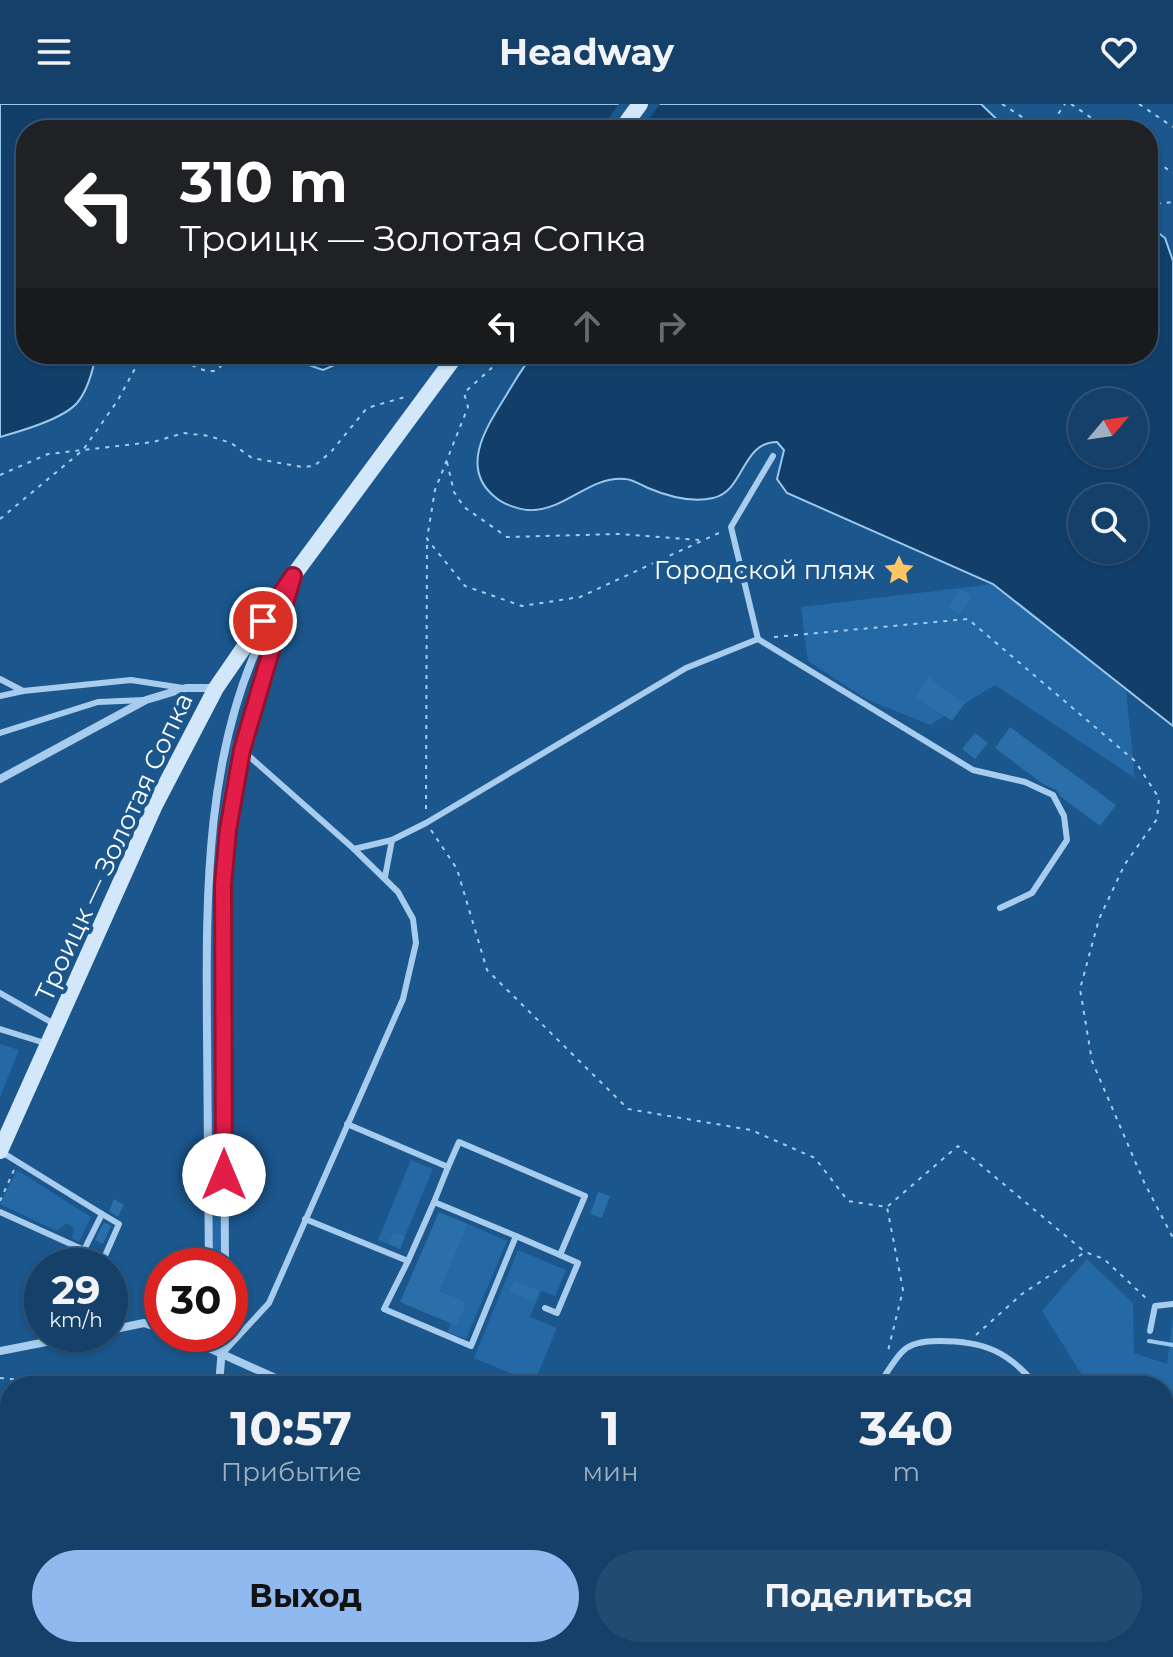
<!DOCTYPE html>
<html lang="ru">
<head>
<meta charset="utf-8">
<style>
	body { margin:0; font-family:Montserrat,sans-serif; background:#214b71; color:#f1f3f6; height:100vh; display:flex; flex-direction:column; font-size:30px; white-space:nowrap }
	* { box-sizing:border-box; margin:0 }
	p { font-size:26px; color:#9dafc0 }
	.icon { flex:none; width:44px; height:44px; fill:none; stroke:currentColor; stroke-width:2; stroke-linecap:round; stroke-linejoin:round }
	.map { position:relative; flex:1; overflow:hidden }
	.side { position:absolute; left:0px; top:1272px; width:1174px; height:282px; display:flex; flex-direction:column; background:#144069; border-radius:32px 32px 0 0; box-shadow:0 2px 6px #0004,0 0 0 2px #33597d }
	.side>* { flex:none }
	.hud { position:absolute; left:16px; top:16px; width:1142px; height:244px; border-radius:32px; box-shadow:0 2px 6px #0004,0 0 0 2px #33597d; background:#202124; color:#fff; overflow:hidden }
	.needle { width:52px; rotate:61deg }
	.tools { position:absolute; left:1068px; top:284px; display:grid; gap:16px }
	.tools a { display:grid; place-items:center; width:80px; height:80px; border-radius:50%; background:#144069; box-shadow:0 2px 6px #0004,0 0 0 2px #33597d; font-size:40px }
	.speed { position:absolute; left:24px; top:1144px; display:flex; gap:16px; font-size:40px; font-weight:700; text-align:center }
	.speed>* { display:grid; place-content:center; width:104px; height:104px; border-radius:50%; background:#144069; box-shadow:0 2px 6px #0004,0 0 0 2px #33597d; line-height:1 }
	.speed small { font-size:20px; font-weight:400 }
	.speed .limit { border:12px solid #d22; background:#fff; color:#111 }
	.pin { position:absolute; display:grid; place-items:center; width:68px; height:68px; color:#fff; margin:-34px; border:4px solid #fff; border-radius:50%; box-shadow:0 2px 8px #0007 }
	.me { position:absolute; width:88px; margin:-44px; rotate:0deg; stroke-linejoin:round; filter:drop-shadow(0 0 6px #0008) }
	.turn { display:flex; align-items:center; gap:28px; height:168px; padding:0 32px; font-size:36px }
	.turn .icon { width:104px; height:104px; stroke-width:2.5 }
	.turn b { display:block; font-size:56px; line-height:68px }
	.lanes { display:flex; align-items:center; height:76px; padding:0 32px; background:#0003; justify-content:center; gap:40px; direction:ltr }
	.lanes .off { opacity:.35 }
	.eta { display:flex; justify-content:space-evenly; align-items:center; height:136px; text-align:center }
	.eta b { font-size:48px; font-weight:700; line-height:56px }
	.button { display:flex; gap:16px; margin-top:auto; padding:16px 32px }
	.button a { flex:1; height:92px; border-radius:48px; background:#90b9f0; color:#111; font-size:32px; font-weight:700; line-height:92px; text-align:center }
	.button a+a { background:#214b71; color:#f1f3f6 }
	header { display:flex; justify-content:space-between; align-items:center; height:104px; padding:0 32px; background:#144069; font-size:36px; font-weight:700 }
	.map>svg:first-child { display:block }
	.green { fill:#2469a5 }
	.water { fill:#123f6a; stroke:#99c8ef; stroke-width:2; fill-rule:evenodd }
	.pier { fill:#1b568c }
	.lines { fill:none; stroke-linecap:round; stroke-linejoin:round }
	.stream { stroke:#99c8ef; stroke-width:4 }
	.building { fill:#2a6eaa }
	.path { stroke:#a7cced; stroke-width:2; stroke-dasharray:4 6; stroke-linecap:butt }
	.lane { stroke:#a7cced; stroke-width:6 }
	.street { stroke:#a7cced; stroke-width:8 }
	.secondary { stroke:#d3e7fa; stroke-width:16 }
	.route-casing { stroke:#92132f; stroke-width:20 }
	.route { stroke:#e11d48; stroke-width:14 }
	.labels { text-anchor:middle; stroke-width:8; stroke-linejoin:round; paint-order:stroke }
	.poi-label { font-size:26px; fill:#fff; stroke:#1b568c; text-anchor:end }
	.street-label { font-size:26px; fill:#fff; stroke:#1b568c }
</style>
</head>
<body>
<header><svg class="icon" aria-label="menu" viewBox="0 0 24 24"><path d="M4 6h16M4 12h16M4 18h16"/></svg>Headway<svg class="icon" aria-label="heart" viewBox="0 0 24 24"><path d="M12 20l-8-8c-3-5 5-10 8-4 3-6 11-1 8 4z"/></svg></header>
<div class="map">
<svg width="1173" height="1553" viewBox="0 0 1173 1553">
	<rect width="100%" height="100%" fill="#1b568c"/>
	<g class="green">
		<path d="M993,480L1126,587L1135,674L995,581L930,621L868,596L808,557L801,503Z"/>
		<path d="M232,636L237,638L220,758L218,806L221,1162H213L210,808L212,758Z"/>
		<path d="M0,940L19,946L0,993Z"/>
		<path d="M411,1056L433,1065L405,1132L393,1127L388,1140L378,1136Z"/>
		<path d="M17,1066L91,1113L79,1138L72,1134L74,1124L66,1119L57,1127L0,1100Z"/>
		<path d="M468,1120L507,1137L466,1235L447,1228L451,1219L457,1222L467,1198L440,1187Z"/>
		<path d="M518,1146L566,1166L555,1192L541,1187L530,1213L557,1224L534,1279L474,1254Z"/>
		<path d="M1087,1155L1133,1199L1134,1249L1167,1260L1173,1211V1337L1164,1334V1282H1089L1042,1207Z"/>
		<path d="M176,1544H281L286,1553H194Z"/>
	</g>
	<g class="water">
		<path d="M0,0H981L1008,26H26V250H96C93,266 88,286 77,299C63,315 21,327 0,333Z"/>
		<path d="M1148,121L1165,134L1173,157V622L993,480L787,389L777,375L784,346L777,338C741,338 745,387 713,394C692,399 667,392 648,384C641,381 632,375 625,375C591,372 567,404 534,406C523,407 504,401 495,393C458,363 488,321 507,290C515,277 523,262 534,250H1148ZM1082,298H1134V350H1082ZM1082,394H1134V446H1082Z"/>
		<path d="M288,250H361L323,266L294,256Z"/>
	</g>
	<path class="pier" d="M619,0H660L641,26H600Z"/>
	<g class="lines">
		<path class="stream" d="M1149,1237L1173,1241"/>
	</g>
	<g class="building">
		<path d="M961,485L972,492L959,511L949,504Z"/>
		<path d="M928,573L965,599L952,617L915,592Z"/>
		<path d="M1010,623L1116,701L1100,722L1061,693L1056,686L1043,680L995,644Z"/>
		<path d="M975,629L988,639L975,655L962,645Z"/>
		<path d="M598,1088L610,1092L602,1114L590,1110Z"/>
		<path d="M114,1095L124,1101L118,1113L109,1107Z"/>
		<path d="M439,1108L468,1120L440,1187L467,1198L457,1222L400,1198Z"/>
		<path d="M104,1118L111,1122L103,1140L95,1136Z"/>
		<path d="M393,1127L405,1132L400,1145L388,1140Z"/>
		<path d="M514,1177L539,1187L534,1198L509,1188Z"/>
	</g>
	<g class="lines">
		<g class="path">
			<path d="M1002,0L1042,26"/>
			<path d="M1071,0L1109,26"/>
			<path d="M1139,0L1173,23"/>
			<path d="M1047,26L1065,0"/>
			<path d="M1148,52L1173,69"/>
			<path d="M1148,96L1154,100L1173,98"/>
			<path d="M164,250L206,267H216L222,261L226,250"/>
			<path d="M507,250L464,289L468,303L435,386L427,435L465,482L522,502L580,493L721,428"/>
			<path d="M470,259L477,250"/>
			<path d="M447,358L454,388L464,403L507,433L619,430L699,436"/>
			<path d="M0,371L48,350L153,338L184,329L209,332L231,339L252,354L302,363L314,362L331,348L367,304L405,293"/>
			<path d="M0,415L83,346L118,296L138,259L151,250"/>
			<path d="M774,533L968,515L1135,657L1159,694L1157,715L1125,760L1099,815L1080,885L1092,957L1144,1078L1173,1134"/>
			<path d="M426,705L427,435"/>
			<path d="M431,726L457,765L487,866L628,1005L751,1026L815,1054L848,1097L887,1103L903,1186L887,1251"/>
			<path d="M0,1097L14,1066"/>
			<path d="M888,1102L958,1042L1085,1148"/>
			<path d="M976,1231L1022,1190L1085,1148L1104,1155L1148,1196"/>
			<path d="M0,1274L42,1278L51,1282"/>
		</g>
		<g class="lane">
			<path d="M758,535L731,423L773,352"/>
			<path d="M0,575L23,587"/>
			<path d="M0,592L23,587L131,576L183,584"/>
			<path d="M0,629L98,598L144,596"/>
			<path d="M242,646L354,745L392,736L426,719L686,564L758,535L973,666L1025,678L1053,691L1064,712L1067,736L1032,789L1000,804"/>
			<path d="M385,773L392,736"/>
			<path d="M0,889L56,921"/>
			<path d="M0,925L48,940"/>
			<path d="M347,1020L448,1063L434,1098L516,1132L471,1242L384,1205L408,1157"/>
			<path d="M448,1063L459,1038L585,1092L560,1151L516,1132"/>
			<path d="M0,1108L84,1146L102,1110L0,1047"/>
			<path d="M305,1115L408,1157L434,1098"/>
			<path d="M84,1146L104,1154L119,1120L102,1110"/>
			<path d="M545,1204L557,1209L578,1159L560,1151"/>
			<path d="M1150,1227L1155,1202L1173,1200"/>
			<path d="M222,1250L269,1199L403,895L416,839L413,815L398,788L354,745"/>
			<path d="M878,1282C886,1271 894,1255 904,1246C913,1238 927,1237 939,1237C984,1237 1008,1247 1037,1282"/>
			<path d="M1164,1347L1173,1350"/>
			<path d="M0,1455L10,1460"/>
			<path d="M160,1544L176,1553"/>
			<path d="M301,1553L304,1544"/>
			<path d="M418,1553L422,1544"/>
		</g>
		<g class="street">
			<path d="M0,675L146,596L186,584H215"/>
			<path d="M209,1162C208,1085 208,1008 207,930C206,793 204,644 269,519"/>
			<path d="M225,1162L223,781L228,726L242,646L289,487"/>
			<path d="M110,1226L144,1219L162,1225"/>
			<path d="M178,1230L293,1282"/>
			<path d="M0,1247L87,1230"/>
			<path d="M219,1282L223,1230"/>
			<path d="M911,1544L929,1553"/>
		</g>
		<g class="secondary">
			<path d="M621,26L640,0"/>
			<path d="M0,1047L155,701L216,584L293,472L457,250"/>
		</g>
	</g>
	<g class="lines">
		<defs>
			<path id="route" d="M224,1071L223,781L228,726L242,646L293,472L263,517"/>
		</defs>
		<use href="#route" class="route-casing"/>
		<use href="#route" class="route"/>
	</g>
	<defs>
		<symbol id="sight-bare" viewBox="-9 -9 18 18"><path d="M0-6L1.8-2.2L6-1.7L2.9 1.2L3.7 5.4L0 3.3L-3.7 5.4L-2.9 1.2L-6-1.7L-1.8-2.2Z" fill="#ffc563" stroke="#1b568c" stroke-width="2.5" paint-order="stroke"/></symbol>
	</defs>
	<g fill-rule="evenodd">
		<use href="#sight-bare" x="877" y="444" width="44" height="44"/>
	</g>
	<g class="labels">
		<g class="poi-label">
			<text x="875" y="475">Городской пляж</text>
		</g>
		<g class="street-label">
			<text transform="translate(114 743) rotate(-65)" y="9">Троицк — Золотая Сопка</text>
		</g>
	</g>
</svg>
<div class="tools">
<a><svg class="needle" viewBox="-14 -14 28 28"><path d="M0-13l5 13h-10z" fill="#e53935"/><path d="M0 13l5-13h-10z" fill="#9dafc0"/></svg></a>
<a><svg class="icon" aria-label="search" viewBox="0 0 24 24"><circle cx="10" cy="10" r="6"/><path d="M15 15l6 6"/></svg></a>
</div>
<div class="speed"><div>29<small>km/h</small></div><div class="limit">30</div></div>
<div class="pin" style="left:263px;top:517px;background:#d93025"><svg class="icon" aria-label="arrive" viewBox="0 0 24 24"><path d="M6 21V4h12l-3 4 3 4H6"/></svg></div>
<svg class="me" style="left:224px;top:1071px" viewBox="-20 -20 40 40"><circle r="19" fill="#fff"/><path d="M0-13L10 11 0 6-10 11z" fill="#e11d48"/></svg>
<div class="hud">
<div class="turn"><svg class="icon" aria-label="left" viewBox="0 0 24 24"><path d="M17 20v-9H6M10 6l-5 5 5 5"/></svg><div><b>310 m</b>Троицк — Золотая Сопка</div></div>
<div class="lanes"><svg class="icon" aria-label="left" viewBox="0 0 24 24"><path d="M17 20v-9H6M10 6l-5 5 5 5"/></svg><svg class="icon off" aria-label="ahead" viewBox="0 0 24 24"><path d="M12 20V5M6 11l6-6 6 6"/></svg><svg class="icon off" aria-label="right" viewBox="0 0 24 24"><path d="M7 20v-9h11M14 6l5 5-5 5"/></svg></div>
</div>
<section class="side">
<div class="eta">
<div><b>10:57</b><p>Прибытие</p></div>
<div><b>1</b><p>мин</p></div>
<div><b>340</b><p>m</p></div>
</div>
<div class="button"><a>Выход</a><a>Поделиться</a></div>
</section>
</div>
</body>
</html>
